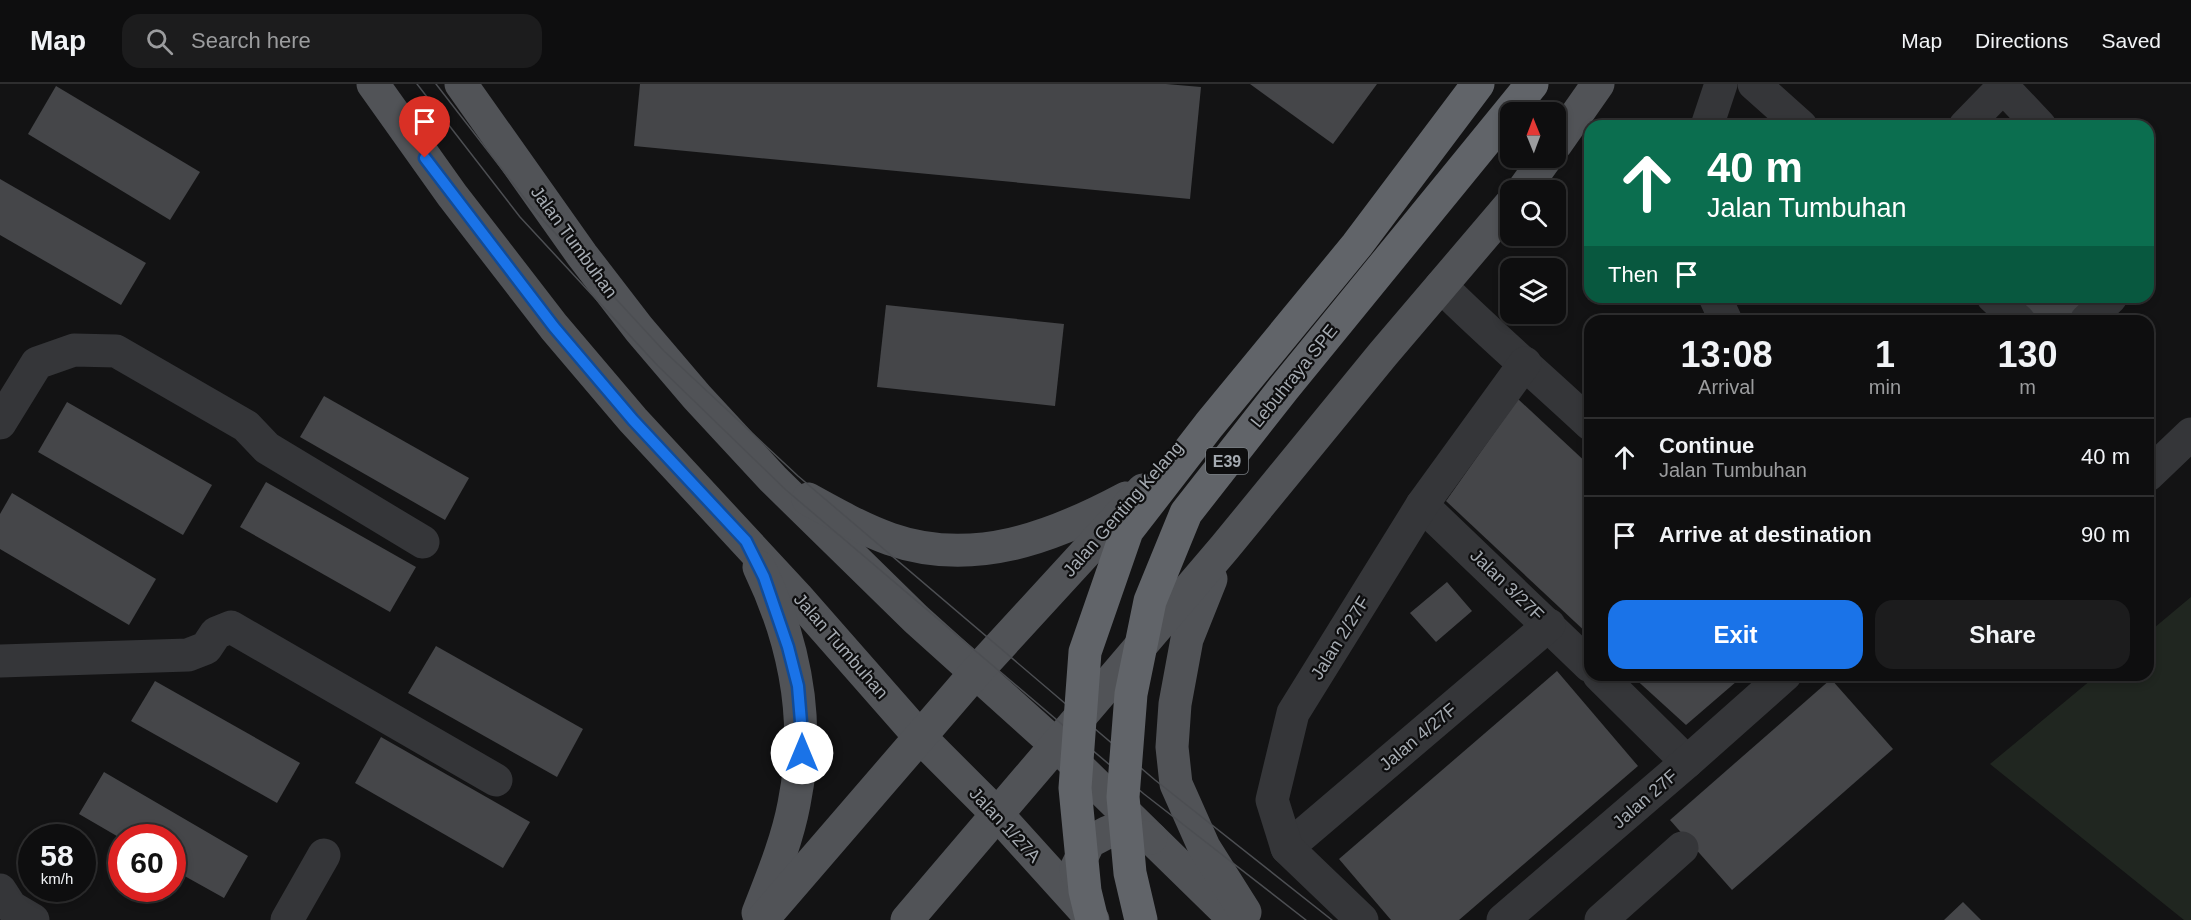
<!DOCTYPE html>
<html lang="en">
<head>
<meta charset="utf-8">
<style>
	body { margin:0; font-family:Arial,sans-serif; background:#1c1c1d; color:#f1f3f6; height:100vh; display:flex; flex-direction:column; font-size:22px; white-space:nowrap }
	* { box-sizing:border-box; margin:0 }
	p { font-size:20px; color:#9b9c9e }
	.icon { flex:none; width:33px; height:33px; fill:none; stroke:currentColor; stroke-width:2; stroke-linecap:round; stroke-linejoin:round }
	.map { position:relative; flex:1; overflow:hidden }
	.details { position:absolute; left:1584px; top:231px; width:570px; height:366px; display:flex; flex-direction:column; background:#0e0e0f; border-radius:18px; box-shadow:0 3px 9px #0003,0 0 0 2px #2e2e2f }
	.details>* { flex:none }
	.banner { position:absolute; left:1584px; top:36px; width:570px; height:183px; border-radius:18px; box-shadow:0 3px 9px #0003,0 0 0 2px #2e2e2f; background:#0b6e4f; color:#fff; overflow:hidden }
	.needle { width:39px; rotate:359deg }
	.controls { position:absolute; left:1500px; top:18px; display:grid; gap:12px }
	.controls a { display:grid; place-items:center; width:66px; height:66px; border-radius:12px; background:#0e0e0f; box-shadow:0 3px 9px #0003,0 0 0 2px #2e2e2f; font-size:30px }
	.speed { position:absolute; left:18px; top:740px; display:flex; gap:12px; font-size:30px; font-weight:700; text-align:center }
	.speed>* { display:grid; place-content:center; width:78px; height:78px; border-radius:50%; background:#0e0e0f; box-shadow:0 3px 9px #0003,0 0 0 2px #2e2e2f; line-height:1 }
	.speed small { font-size:15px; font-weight:400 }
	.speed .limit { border:9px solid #d22; background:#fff; color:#111 }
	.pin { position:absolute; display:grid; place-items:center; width:51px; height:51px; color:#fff; margin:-62px -26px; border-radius:50% 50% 50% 0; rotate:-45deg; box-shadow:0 0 6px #0007 }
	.pin .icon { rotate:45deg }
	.me { position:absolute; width:66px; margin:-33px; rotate:0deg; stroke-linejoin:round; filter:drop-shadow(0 0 4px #0008) }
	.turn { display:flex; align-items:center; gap:21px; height:126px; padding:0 24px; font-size:27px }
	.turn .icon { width:78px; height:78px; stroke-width:2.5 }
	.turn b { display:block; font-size:42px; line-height:51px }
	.then { display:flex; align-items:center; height:57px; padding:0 24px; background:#0003; gap:12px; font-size:22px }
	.eta { display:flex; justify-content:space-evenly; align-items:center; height:102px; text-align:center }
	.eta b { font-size:36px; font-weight:600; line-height:42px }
	.button { display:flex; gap:12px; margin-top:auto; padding:12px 24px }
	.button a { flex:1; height:69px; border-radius:18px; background:#1a73e8; color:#fff; font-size:24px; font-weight:600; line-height:69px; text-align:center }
	.button a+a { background:#1c1c1d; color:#f1f3f6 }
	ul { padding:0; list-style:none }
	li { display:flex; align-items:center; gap:18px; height:78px; padding:0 24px; border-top:2px solid #2e2e2f }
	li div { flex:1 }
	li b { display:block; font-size:22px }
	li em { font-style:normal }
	header { display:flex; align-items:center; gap:36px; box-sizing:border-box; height:84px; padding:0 30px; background:#0e0e0f; border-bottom:2px solid #2e2e2f }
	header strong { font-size:28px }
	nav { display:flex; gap:33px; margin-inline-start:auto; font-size:21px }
	.search { width:420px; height:54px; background:#1c1c1d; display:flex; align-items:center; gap:15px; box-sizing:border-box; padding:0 21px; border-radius:18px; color:#9b9c9e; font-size:22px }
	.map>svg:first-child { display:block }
	.green { fill:#202620 }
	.building { fill:#454649 }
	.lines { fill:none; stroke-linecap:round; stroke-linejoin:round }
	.minor { stroke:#353639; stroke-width:33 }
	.major { stroke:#515357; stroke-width:33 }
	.tram { stroke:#4c4e52; stroke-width:1.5 }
	.highway-bridge { stroke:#616469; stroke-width:33 }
	.route-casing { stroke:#114b97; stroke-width:15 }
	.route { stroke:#1a73e8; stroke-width:10 }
	.labels { text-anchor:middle; stroke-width:4.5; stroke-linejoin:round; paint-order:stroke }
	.shield { fill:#0e0e0f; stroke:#787d82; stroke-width:1.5 }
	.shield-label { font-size:16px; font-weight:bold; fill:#a6acb3 }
	.street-label { font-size:18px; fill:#a6acb3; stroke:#0e0e0f }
</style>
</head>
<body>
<header>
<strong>Map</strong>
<div class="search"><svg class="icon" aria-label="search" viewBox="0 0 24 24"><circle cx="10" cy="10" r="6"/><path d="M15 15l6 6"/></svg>Search here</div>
<nav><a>Map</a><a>Directions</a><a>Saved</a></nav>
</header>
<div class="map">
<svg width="2191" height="836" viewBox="0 0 2191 836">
	<rect width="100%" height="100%" fill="#131314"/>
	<path class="green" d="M2191,513V836H2184L1990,680L2097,591H2148V549Z"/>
	<g class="building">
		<path d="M640,0H1166L1201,3L1190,115L634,62Z"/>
		<path d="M1250,0H1377L1333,60Z"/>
		<path d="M56,2L200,88L170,136L28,50Z"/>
		<path d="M0,95L146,179L121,221L0,151Z"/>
		<path d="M2005,213H2112L2081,237H2035Z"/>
		<path d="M886,221L1064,240L1055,322L877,303Z"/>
		<path d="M324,312L469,394L445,436L300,353Z"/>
		<path d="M1518,315L1590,382V552L1446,417Z"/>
		<path d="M67,318L212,401L183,451L38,368Z"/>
		<path d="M266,398L416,483L390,528L240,443Z"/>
		<path d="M12,409L156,495L129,541L0,465V430Z"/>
		<path d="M1447,498L1472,527L1436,558L1410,529Z"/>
		<path d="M436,562L583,645L557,693L408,609Z"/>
		<path d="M1557,587L1638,682L1459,836H1391L1339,775Z"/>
		<path d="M1631,591H1744L1686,641Z"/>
		<path d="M1831,595L1893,665L1732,806L1670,736Z"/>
		<path d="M155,597L300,679L277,719L131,637Z"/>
		<path d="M381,653L530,738L503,784L355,699Z"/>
		<path d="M104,688L248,772L224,814L172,785V753H122V755L79,730Z"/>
		<path d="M1963,818L1981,836H1944Z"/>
	</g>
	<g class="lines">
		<g class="minor">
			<path d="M1754,0L1801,42"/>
			<path d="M1707,42L1721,0"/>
			<path d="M1965,42L2003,3L2040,42"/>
			<path d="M1441,202C1489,250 1541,294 1590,340"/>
			<path d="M1715,213L1726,237"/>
			<path d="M1993,213L2019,237"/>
			<path d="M2086,237L2111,213"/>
			<path d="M0,339L37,279L74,266L116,267L246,342L267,364L423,458"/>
			<path d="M2148,391L2191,350"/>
			<path d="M1422,421L1590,582"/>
			<path d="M0,577L188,571L206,564L216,549L231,543L496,696"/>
			<path d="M1599,591L1687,678"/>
			<path d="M1287,764L1549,541"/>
			<path d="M0,806L11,823L33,836"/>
			<path d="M287,836L324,771"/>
			<path d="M1362,836L1287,764L1272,716L1293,629L1422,421L1525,279"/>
			<path d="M1503,836L1687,678L1785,591"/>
			<path d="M1601,836L1682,764"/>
		</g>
		<g class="major">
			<path d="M373,0L452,111L554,243L633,336L797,513L920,653L997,730L1093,836"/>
			<path d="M461,0L582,171L639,245L697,313L773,395L916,535L1056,661L1235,836"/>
			<path d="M1556,60L1598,0"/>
			<path d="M1523,106L1546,74"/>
			<path d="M808,415C835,430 862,445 890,455C973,484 1053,453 1126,414"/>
			<path d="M1211,495L1187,555L1175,620L1172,663L1176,700L1204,763L1245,828"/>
			<path d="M1077,790L1076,785L1089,758L1108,748L1151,754"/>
			<path d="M758,829C772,793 787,757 794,720C811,637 795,558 759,483"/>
			<path d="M762,836L976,588L1143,406"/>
			<path d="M907,836L1225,463L1383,270L1510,121"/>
		</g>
		<g class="tram">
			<path d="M417,0L520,133L658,282L786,406L1144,710L1306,836"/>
			<path d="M436,0L532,124L664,267L798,392L1155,696L1332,836"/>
		</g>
		<g class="highway-bridge">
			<path d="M1092,836L1085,807L1075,704L1085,568L1127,447L1209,341L1357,161L1478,0"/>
			<path d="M1141,836L1130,789L1123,713L1131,610L1150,517L1186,429L1284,304L1532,0"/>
		</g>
	</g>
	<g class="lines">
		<defs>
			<path id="route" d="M425,74L554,243L633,336L746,457L764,493L788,563L798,602L802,650V669"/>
		</defs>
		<use href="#route" class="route-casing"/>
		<use href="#route" class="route"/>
	</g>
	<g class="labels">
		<rect class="shield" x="1206" y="364" width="42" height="26" rx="4.5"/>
		<g class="shield-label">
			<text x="1227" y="383">E39</text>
		</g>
		<g class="street-label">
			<text transform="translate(574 158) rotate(54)" y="6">Jalan Tumbuhan</text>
			<text transform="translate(1294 292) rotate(-51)" y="6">Lebuhraya SPE</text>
			<text transform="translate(1123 425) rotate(-49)" y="6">Jalan Genting Kelang</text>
			<text transform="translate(1507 501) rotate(44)" y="6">Jalan 3/27F</text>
			<text transform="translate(1340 554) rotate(-58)" y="6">Jalan 2/27F</text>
			<text transform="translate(841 562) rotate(49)" y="6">Jalan Tumbuhan</text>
			<text transform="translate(1418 653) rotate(-40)" y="6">Jalan 4/27F</text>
			<text transform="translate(1645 715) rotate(-41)" y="6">Jalan 27F</text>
			<text transform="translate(1005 741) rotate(47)" y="6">Jalan 1/27A</text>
		</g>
	</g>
</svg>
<div class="controls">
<a><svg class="needle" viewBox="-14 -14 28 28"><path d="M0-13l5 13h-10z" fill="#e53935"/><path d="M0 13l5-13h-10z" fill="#9b9c9e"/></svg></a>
<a><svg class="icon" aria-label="search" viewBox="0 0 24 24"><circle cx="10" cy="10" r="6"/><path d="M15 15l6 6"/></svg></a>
<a><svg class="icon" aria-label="layers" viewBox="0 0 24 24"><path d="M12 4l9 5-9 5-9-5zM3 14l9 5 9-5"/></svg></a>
</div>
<div class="speed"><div>58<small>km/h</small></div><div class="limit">60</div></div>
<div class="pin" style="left:425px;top:74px;background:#d93025"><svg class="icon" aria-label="arrive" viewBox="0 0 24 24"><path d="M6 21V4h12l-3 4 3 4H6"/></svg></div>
<svg class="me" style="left:802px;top:669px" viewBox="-20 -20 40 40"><circle r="19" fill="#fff"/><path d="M0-13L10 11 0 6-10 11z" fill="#1a73e8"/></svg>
<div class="banner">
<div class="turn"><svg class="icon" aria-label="ahead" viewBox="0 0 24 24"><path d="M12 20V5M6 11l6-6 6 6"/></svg><div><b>40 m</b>Jalan Tumbuhan</div></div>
<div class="then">Then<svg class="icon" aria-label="arrive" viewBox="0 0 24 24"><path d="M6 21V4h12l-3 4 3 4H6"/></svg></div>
</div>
<section class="details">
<div class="eta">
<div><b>13:08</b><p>Arrival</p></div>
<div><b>1</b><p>min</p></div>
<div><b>130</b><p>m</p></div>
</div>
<ul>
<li><svg class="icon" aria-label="ahead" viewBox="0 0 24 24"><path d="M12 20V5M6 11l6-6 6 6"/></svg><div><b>Continue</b><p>Jalan Tumbuhan</p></div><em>40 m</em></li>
<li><svg class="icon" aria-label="arrive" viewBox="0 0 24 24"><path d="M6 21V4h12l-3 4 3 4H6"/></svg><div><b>Arrive at destination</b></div><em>90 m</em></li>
</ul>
<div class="button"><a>Exit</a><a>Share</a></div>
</section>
</div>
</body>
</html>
